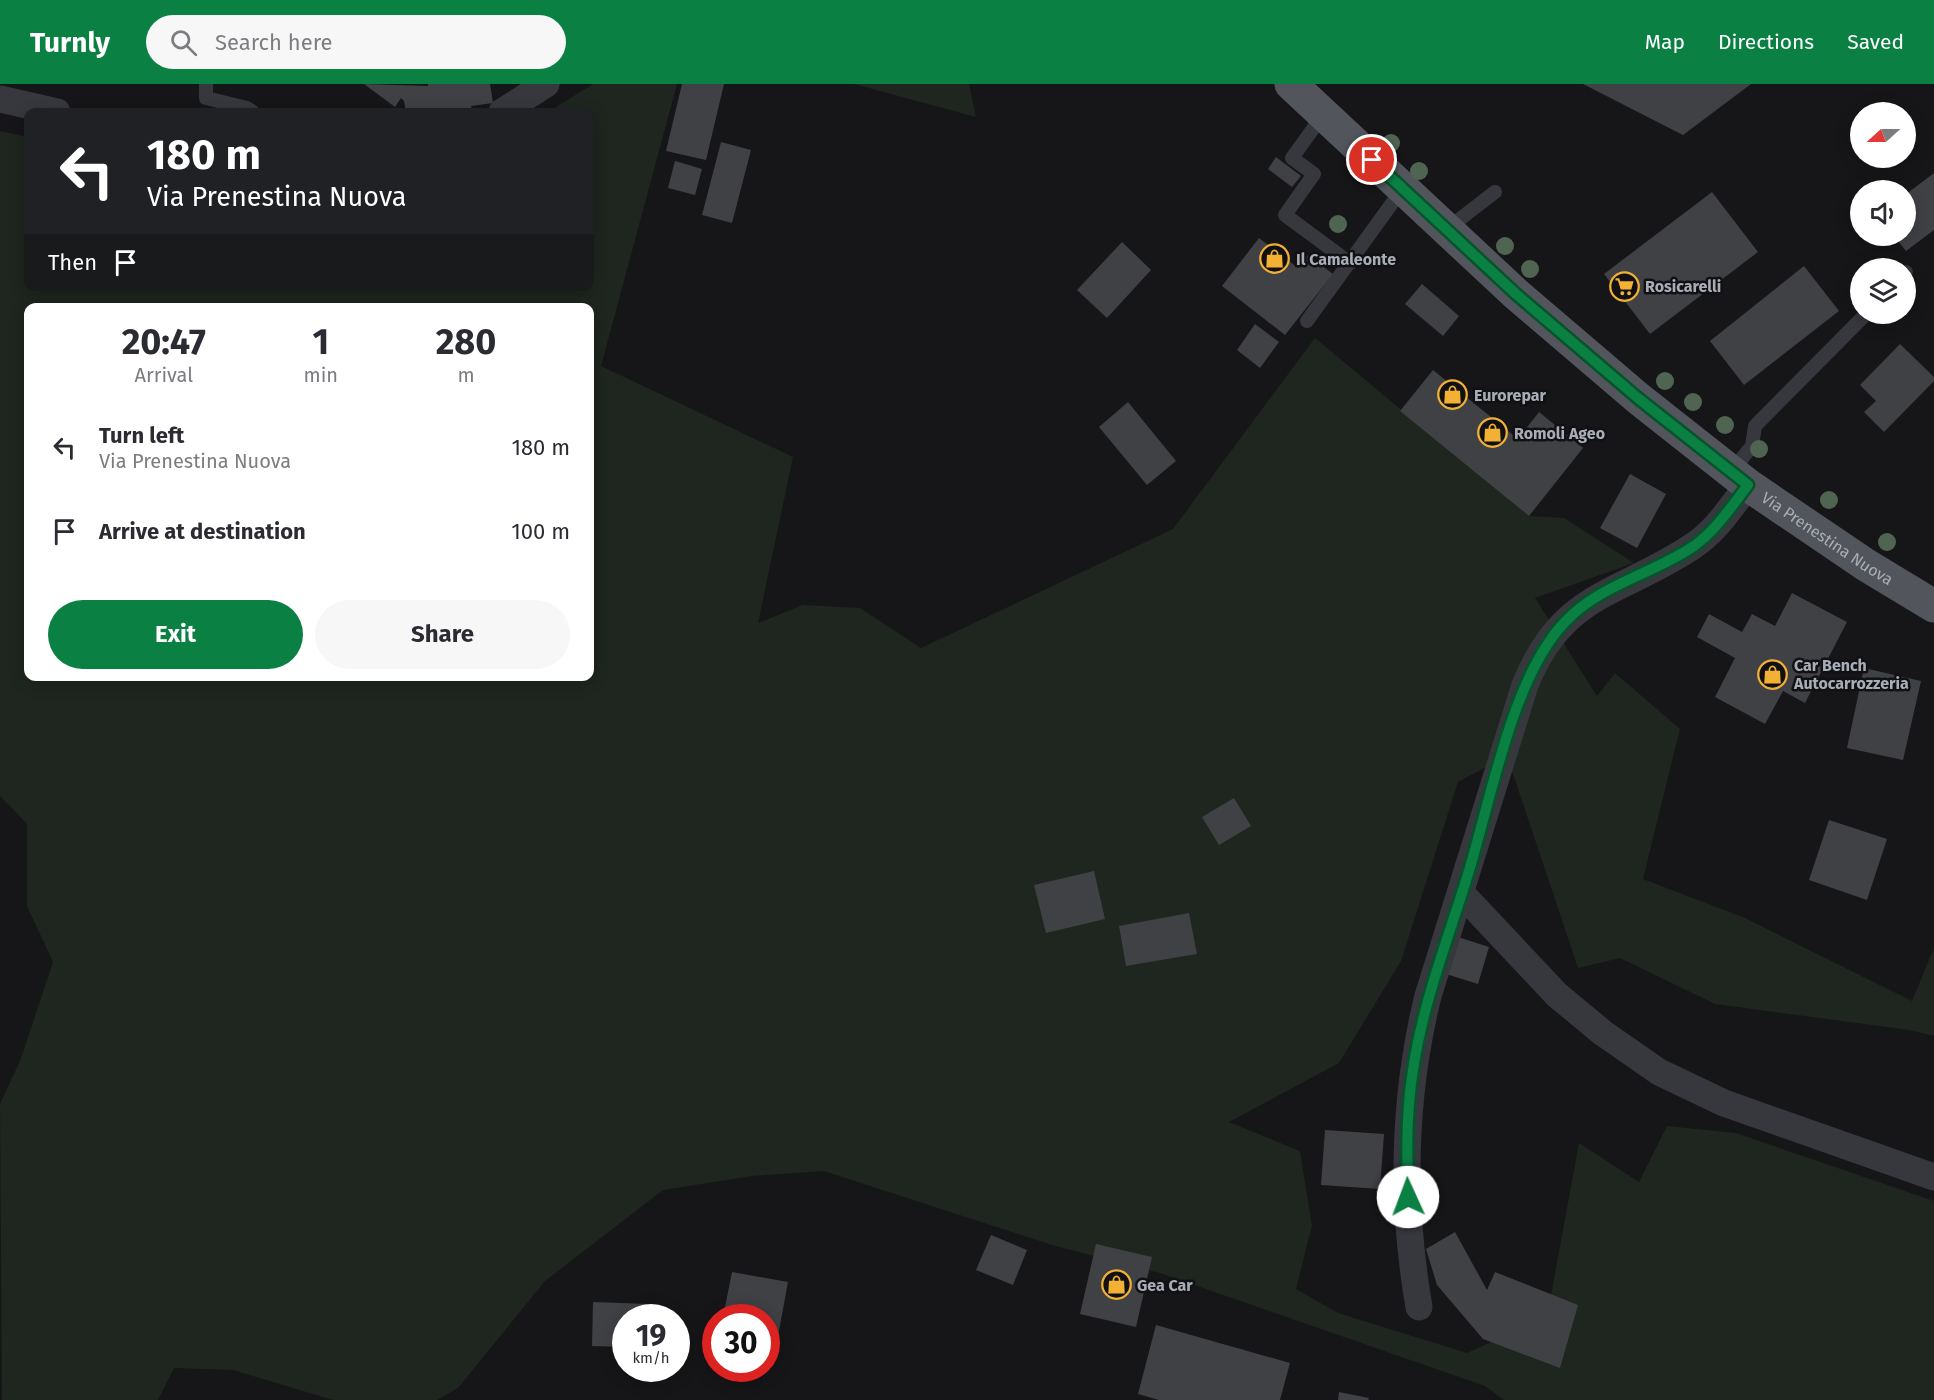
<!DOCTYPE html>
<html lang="en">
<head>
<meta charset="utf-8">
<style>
	body { margin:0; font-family:"Fira Sans",sans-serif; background:#f7f7f7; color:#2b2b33; height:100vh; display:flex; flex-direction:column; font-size:22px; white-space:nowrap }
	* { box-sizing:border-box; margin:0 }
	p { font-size:20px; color:#7c7c81 }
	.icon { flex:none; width:33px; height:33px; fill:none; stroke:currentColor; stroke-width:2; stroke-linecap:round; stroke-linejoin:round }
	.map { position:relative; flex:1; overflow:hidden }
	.sheet { position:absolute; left:24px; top:219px; width:570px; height:378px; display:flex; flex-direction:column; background:#fff; border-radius:12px; box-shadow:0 3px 15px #0003 }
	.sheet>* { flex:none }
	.hud { position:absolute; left:24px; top:24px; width:570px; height:183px; border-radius:12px; box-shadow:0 3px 15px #0003; background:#202124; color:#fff; overflow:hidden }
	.needle { width:39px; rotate:249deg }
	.tools { position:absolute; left:1850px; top:18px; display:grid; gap:12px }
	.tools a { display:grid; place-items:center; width:66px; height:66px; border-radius:50%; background:#fff; box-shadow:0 3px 15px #0003; font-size:30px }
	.speed { position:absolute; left:612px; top:1220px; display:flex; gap:12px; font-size:30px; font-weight:700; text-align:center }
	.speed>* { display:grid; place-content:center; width:78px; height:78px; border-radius:50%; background:#fff; box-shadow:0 3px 15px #0003; line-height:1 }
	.speed small { font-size:15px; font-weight:400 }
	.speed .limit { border:9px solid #d22; background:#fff; color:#111 }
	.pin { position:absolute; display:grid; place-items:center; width:51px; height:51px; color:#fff; margin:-26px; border:3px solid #fff; border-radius:50%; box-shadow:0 2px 6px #0007 }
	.me { position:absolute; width:66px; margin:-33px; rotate:358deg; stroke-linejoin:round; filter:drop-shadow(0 0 4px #0008) }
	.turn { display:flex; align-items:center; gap:21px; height:126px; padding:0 24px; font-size:27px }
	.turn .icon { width:78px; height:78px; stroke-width:2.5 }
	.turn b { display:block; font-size:42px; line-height:51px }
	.then { display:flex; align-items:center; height:57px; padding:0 24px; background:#0003; gap:12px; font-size:22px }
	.eta { display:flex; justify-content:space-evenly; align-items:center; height:102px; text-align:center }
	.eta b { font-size:36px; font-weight:700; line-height:42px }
	.button { display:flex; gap:12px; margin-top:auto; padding:12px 24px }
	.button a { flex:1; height:69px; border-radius:36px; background:#0b8043; color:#fff; font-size:24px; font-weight:700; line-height:69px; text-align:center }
	.button a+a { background:#f7f7f7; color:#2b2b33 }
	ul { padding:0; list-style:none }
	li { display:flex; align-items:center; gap:18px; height:84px; padding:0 24px }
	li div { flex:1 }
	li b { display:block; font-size:22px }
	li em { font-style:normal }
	header { display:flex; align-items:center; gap:36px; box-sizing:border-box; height:84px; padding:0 30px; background:#0b8043; color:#fff }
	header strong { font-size:28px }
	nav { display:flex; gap:33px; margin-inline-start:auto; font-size:21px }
	.search { width:420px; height:54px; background:#f7f7f7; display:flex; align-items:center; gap:15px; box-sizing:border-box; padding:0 21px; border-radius:33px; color:#7c7c81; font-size:22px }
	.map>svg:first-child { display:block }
	.green { fill:#1e261f; fill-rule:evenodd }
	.building { fill:#404145 }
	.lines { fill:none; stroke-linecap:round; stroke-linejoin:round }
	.service { stroke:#37383d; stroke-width:14 }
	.minor { stroke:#37383d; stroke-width:27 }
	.primary { stroke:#53555c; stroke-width:33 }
	.tree { fill:#506452 }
	.route-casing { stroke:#07532c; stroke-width:15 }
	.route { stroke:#0b8043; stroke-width:10 }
	.labels { text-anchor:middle; stroke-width:5; stroke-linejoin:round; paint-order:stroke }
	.poi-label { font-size:16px; font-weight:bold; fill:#a8adb8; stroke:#111113; text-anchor:start }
	.street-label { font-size:16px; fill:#a8adb8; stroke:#111113 }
</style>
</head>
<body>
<header>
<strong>Turnly</strong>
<div class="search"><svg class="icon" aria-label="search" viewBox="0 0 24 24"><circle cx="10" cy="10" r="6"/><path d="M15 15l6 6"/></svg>Search here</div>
<nav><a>Map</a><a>Directions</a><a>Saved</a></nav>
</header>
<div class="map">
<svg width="1934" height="1316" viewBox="0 0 1934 1316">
	<rect width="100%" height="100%" fill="#161618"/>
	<g class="green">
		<path d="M593,0H677L601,282L793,373L758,539L803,521L860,524L921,564L1173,445L1315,254L1529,432L1564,434L1634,479L1535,514L1597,612L1615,589L1680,645L1643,795L1745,834L1912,917L1934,864V952L1909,946L1715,920L1620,874L1578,884L1507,672L1458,698L1401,877L1339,979L1229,1038L1300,1067L1312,1142L1296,1205L1338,1229L1467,1269L1547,1233L1579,1059L1639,1098L1667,1042L1736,1049L1934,1117V1316H1504L1485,1302L1160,1189L1052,1161L824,1087L752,1092L663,1106L545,1197L458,1304L437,1316H333L233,1286L174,1284L158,1316H2L0,1020L20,977L53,878L27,822V740L0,712V47L28,53V202H590V28H548ZM28,224H590V592H28Z"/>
		<path d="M854,0H969L976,33Z"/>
	</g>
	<g class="building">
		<path d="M364,0L428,2V0H490L493,19L471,22L472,26L455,28H431L430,24L426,28H406L404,17L401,14L395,23Z"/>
		<path d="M682,0H724L706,76L666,67Z"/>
		<path d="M1583,0H1751L1683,51Z"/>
		<path d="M721,58L751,66L732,139L702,131Z"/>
		<path d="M1276,73L1301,92L1292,103L1268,85Z"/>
		<path d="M675,77L702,85L695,111L668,104Z"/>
		<path d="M1934,89V146L1906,167L1894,152H1905V111Z"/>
		<path d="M1712,108L1758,168L1650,250L1604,190Z"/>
		<path d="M1259,154L1298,184L1308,171L1333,190L1285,251L1222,202Z"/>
		<path d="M1122,158L1151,186L1107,234L1077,206Z"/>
		<path d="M1804,182L1839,227L1744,301L1710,257Z"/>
		<path d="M1422,200L1459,232L1443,252L1405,220Z"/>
		<path d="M1255,240L1279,258L1260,284L1237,266Z"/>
		<path d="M1900,260L1934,293V297L1884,348L1864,328L1876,317L1860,301Z"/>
		<path d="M1433,286L1518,355L1539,328L1583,364L1529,432L1400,327Z"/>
		<path d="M1128,318L1176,377L1147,401L1099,343Z"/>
		<path d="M1630,390L1666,410L1637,464L1600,444Z"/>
		<path d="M1792,509L1847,538L1805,619L1783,607L1765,640L1715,613L1735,574L1697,553L1709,530L1742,548L1752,530L1775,542Z"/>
		<path d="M1864,584L1921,597L1903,676L1847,664Z"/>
		<path d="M1234,714L1251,742L1219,761L1202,733Z"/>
		<path d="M1829,736L1887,755L1867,816L1809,796Z"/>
		<path d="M1094,787L1105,835L1046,849L1034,801Z"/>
		<path d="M1189,829L1197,870L1126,882L1119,842Z"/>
		<path d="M1458,853L1489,863L1478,900L1446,890Z"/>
		<path d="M1325,1046L1384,1050L1380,1105L1321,1101Z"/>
		<path d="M1455,1148L1487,1206L1495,1188L1578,1221L1560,1284L1483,1255L1437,1201L1426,1165Z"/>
		<path d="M991,1151L1027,1166L1013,1201L976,1186Z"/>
		<path d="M1096,1160L1152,1173L1136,1243L1080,1230Z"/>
		<path d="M732,1188L788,1198L776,1263L766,1261V1233H723Z"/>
		<path d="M593,1218L648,1220L647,1233H626V1263L592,1262Z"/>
		<path d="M1156,1241L1290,1279L1280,1316H1159L1138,1310Z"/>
		<path d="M1339,1308L1369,1314L1368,1316H1338Z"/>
	</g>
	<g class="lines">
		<g class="service">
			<path d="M206,0V14L247,24L253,28"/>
			<path d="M1323,31L1292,74L1314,90L1285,131L1350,179"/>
			<path d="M1447,145L1495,108"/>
			<path d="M1905,190L1906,188"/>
			<path d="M1307,237L1403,104"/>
			<path d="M1731,388L1752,362L1755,342L1866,230"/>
		</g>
		<g class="minor">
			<path d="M0,15L57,28"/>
			<path d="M502,28L546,0"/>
			<path d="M1462,810L1557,911L1603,949L1659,988L1724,1019L1934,1093"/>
			<path d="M1419,1223C1401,1119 1403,1014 1428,912L1525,601C1563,507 1620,511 1693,462C1716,447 1731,423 1748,401"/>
		</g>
		<path class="primary" id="s1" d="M1291,0L1516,210L1639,315L1748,401L1866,481L1934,522"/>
	</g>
	<g class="tree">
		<circle cx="1391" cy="59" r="9"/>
		<circle cx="1419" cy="87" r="9"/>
		<circle cx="1338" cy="140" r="9"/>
		<circle cx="1505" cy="162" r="9"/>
		<circle cx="1530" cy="185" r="9"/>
		<circle cx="1665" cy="297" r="9"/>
		<circle cx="1693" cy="318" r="9"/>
		<circle cx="1725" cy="341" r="9"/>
		<circle cx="1759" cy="365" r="9"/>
		<circle cx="1829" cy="416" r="9"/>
		<circle cx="1887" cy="458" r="9"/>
	</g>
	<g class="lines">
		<defs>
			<path id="route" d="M1372,76L1516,210L1639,315L1748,401C1731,423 1716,446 1694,462C1653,490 1599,501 1565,538C1512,593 1491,716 1468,790C1448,855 1423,918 1413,986C1406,1028 1407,1071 1408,1113"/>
		</defs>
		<use href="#route" class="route-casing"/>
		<use href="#route" class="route"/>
	</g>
	<defs>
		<symbol id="shop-ring" viewBox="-11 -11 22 22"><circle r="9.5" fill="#111113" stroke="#f2b134" stroke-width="1.5"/><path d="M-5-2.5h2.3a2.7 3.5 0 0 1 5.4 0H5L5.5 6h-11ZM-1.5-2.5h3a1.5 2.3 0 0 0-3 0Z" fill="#f2b134"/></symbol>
		<symbol id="supermarket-ring" viewBox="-11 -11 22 22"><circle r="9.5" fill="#111113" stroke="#f2b134" stroke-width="1.5"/><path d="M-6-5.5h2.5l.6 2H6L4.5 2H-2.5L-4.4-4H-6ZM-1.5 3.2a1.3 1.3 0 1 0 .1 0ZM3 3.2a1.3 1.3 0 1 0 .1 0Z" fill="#f2b134"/></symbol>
	</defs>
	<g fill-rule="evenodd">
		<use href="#shop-ring" x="1258" y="158" width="33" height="33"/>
		<use href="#supermarket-ring" x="1608" y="186" width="33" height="33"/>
		<use href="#shop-ring" x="1436" y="294" width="33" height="33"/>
		<use href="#shop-ring" x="1476" y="332" width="33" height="33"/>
		<use href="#shop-ring" x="1756" y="574" width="33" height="33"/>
		<use href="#shop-ring" x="1100" y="1184" width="33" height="33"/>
	</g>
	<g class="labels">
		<g class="poi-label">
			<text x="1296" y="181">Il Camaleonte</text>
			<text x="1645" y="208">Rosicarelli</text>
			<text x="1474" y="317">Eurorepar</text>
			<text x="1514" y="355">Romoli Ageo</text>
			<text x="1794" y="587">Car Bench<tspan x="1794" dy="18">Autocarrozzeria</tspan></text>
			<text x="1137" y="1207">Gea Car</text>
		</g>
		<g class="street-label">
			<text dy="6" stroke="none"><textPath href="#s1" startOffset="704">Via Prenestina Nuova</textPath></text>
		</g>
	</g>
</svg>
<div class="tools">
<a><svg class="needle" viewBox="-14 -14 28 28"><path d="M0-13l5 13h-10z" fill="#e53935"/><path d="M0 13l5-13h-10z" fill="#7c7c81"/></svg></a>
<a><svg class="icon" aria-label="sound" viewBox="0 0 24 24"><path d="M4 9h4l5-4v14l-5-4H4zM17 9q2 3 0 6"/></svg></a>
<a><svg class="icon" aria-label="layers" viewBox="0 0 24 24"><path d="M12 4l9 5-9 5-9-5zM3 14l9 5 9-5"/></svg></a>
</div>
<div class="speed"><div>19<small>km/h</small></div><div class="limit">30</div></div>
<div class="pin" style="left:1372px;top:76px;background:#d93025"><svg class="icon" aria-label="arrive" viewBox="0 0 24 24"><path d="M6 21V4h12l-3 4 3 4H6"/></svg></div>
<svg class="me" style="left:1408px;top:1113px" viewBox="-20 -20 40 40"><circle r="19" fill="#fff"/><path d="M0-13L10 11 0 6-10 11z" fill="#0b8043"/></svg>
<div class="hud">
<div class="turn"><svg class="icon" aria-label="left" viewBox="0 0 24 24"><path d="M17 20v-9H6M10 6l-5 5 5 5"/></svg><div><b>180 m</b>Via Prenestina Nuova</div></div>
<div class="then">Then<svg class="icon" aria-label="arrive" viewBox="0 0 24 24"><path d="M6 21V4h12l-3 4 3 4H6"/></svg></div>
</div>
<section class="sheet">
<div class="eta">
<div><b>20:47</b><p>Arrival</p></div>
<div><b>1</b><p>min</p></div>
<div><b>280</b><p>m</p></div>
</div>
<ul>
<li><svg class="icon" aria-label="left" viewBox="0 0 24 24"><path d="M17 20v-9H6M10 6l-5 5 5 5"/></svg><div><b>Turn left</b><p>Via Prenestina Nuova</p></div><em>180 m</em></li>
<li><svg class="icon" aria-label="arrive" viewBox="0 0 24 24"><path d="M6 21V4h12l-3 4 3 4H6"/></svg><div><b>Arrive at destination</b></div><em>100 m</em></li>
</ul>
<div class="button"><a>Exit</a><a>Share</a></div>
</section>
</div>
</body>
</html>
